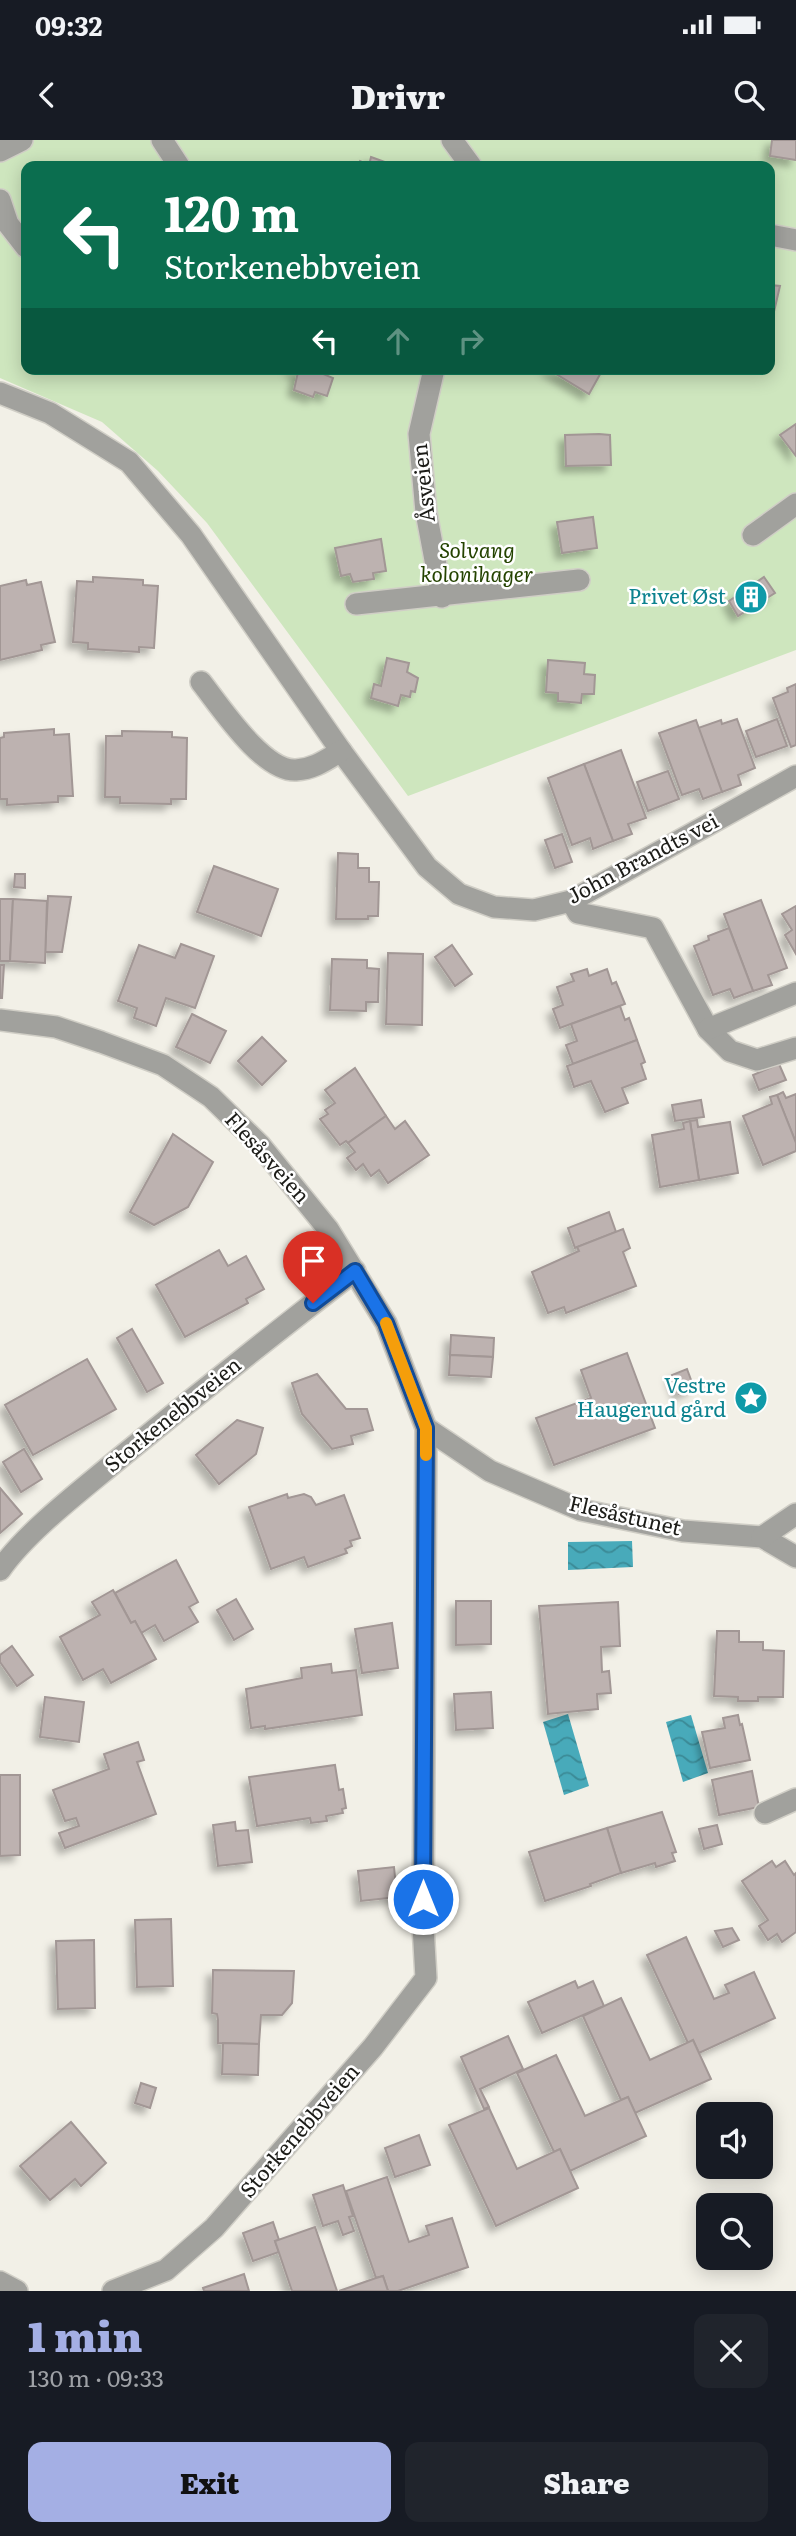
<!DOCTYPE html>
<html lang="en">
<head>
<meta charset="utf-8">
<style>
	body { margin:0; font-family:Literata,serif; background:#20242c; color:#f1f3f6; height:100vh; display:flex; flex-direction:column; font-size:26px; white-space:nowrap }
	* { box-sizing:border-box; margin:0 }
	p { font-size:23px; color:#9ea1a6 }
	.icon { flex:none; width:38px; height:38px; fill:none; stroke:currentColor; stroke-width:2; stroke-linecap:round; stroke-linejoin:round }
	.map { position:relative; height:2151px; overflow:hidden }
	.panel { display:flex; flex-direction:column; background:#171b24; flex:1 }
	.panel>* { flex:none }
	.banner { position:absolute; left:21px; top:21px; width:754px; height:214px; border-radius:14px; box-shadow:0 4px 18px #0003; background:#0b6e4f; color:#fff; overflow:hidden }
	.buttons { position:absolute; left:696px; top:1962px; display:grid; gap:14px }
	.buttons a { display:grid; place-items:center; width:77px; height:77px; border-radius:14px; background:#171b24; box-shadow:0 4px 18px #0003; font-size:35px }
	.pin { position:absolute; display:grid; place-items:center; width:60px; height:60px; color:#fff; margin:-72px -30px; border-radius:50% 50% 50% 0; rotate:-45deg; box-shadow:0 0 7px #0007 }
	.pin .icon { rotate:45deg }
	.me { position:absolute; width:77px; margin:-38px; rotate:0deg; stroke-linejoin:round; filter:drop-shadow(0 0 5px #0008) }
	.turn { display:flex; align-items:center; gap:24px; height:147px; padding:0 28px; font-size:32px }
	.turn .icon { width:91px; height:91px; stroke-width:2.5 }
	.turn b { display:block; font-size:49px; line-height:60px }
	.lanes { display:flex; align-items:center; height:66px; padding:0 28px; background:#0003; justify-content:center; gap:35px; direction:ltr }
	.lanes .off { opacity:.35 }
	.round { display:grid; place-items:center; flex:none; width:74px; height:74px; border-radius:14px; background:#20242c }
	.overview { display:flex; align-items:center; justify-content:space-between; height:119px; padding:0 28px }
	h1 { font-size:42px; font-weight:800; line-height:52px; color:#a4afe4 }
	.button { display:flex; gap:14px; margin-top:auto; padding:14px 28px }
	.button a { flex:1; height:80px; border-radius:14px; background:#a4afe4; color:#111; font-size:28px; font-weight:800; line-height:80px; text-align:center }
	.button a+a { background:#20242c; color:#f1f3f6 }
	.status { display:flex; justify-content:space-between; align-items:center; height:49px; padding:0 35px; background:#171b24; direction:ltr }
	.status svg { height:19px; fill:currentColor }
	header { display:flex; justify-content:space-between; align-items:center; height:91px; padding:0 28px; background:#171b24; font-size:32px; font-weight:800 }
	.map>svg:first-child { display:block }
	.green { fill:#cee6be; fill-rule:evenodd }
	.water { fill:url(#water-waves) }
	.building { fill:#bdb2b0; stroke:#a29795; stroke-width:2; filter:url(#shadow) }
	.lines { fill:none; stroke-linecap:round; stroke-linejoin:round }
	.minor-casing { stroke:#d0cec6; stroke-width:24 }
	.minor { stroke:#a1a19d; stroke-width:21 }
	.route-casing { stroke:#114b97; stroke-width:18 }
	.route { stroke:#1a73e8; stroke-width:12 }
	.slow { stroke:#f59e0b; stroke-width:12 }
	.labels { text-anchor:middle; stroke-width:5; stroke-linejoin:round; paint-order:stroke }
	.street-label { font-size:21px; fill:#1c1c18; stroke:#fff }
	.park-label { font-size:21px; font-style:italic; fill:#244300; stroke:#fff }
	.culture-label { font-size:21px; fill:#0d838f; stroke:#fff; text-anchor:end }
</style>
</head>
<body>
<div class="status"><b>09:32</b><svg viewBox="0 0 49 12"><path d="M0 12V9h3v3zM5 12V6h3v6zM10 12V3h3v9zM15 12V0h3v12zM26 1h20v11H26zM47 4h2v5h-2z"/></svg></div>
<header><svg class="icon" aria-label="back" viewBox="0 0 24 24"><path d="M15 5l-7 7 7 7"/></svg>Drivr<svg class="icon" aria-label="search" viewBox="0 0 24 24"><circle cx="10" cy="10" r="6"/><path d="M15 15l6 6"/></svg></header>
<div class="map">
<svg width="796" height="2151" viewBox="0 0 796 2151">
	<defs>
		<pattern id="water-waves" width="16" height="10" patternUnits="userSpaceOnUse" patternTransform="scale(1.75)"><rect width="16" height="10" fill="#48aaba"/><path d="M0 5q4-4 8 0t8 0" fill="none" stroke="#3b8a96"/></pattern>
		<filter id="shadow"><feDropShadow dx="-6" dy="6" stdDeviation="3.5" flood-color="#0004"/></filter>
	</defs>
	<rect width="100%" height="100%" fill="#f2f0e7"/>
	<path class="green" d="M0,0H796V510L408,656L207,383L158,331L102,282L0,238ZM26,26H770V229H26Z"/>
	<g class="water">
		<path d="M632,1401L633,1427L568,1430V1402Z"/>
		<path d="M568,1574L589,1646L564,1655L543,1582Z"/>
		<path d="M691,1575L708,1633L683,1642L666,1582Z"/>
	</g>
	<g class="building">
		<path d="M772,0H796V20L770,16Z"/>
		<path d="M371,17L393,25V26H358L360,21L369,25Z"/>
		<path d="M770,145L780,146L770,189Z"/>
		<path d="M290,229H324L323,234L333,238L327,256L315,252L313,257L294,250L298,232Z"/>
		<path d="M548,229H603L589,254Z"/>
		<path d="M796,284V316L780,295Z"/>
		<path d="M599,294L610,295L611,325L566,326L565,295Z"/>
		<path d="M593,377L597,408L562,413L557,382Z"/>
		<path d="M381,399L386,431L373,433L374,439L353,442L350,434L341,436L335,408Z"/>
		<path d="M93,437L143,440V445L158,446L154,508L139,507V512L88,509V503L73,502L77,441L93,442Z"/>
		<path d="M764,437L775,453L738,476L729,461Z"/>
		<path d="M26,440L27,445L41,442L55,502L41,505L42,510L0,520V446Z"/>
		<path d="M387,518L409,523L407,532L418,538L415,552L411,551L410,557L401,555L398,566L371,558L374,544L381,546Z"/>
		<path d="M548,520L585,523L584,534L595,535L594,554H582L581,563L558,561V553L546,552Z"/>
		<path d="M796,544V605L791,607L773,558L788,552L787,548Z"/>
		<path d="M737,579L755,628L738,635L741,645L722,652L698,588L721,580L722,584Z"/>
		<path d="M777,579L787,606L756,617L746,591Z"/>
		<path d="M696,580L722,652L703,659L699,649L682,655L659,593Z"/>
		<path d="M54,589V595L69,594L73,656H58V662L7,665V659H0V598L4,597V593Z"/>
		<path d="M122,591L172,592V597L187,598L186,659H171V664L120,663V657H105L106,596H122Z"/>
		<path d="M621,610L646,678L628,684L632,694L613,701L584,624Z"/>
		<path d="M584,624L613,701L593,709L590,698L572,705L548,638Z"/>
		<path d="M668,631L679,659L648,671L637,642Z"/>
		<path d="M562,694L572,722L555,728L545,700Z"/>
		<path d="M338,713L358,714V728H369V742H379L378,776H368V779H336Z"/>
		<path d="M214,726L278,749L261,796L197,772Z"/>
		<path d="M15,734H25V748L14,747Z"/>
		<path d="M48,756L71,757L62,812H45Z"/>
		<path d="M0,759H13L10,821H0Z"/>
		<path d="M13,759L47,761L45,823L10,821Z"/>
		<path d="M761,760L787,828L768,835L772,845L753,851L724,774Z"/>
		<path d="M796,766V814L785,795L792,790L782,774Z"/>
		<path d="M729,788L753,851L734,858L730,849L713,855L694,806L709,800L708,796Z"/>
		<path d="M181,804L214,816L195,868L166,858L156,886L134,878L137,868L118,861L139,805L175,818Z"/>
		<path d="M452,805L472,834L455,846L435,817Z"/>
		<path d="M388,813L423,814L422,885L386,884Z"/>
		<path d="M332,819L367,820V828L379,829L378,862H366V871L330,870Z"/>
		<path d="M0,825H4L2,858H0Z"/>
		<path d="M587,829L589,836L607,829L612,844L616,842L625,864L560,888L553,869L563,865L557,847L574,841L571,834Z"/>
		<path d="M620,866L625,880L629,878L637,900L573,924L566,905L577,901L571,884Z"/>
		<path d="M192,874L226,891L210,923L176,907Z"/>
		<path d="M262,897L286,921L262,945L238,921Z"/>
		<path d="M637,900L645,922L641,924L646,939L622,948L628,963L605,972L591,941L574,947L567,926Z"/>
		<path d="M779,924L786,940L759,950L753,935Z"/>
		<path d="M355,928L386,976L348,1003L346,1001L340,1005L320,979L328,974L325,970L335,963L325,950Z"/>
		<path d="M783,952L786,958L796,954V1003L777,955Z"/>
		<path d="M777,955L796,1003V1011L763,1025L743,976L772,964L770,957Z"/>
		<path d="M701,960L704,977L675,981L672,965Z"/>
		<path d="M386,976L395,989L405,981L429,1015L388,1043L379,1030L371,1036L363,1024L356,1030L347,1018L355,1012L348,1003Z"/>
		<path d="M697,980L698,987L730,982L738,1033L699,1040L690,981Z"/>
		<path d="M690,981L699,1040L660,1047L652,995L684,989L683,983Z"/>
		<path d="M173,994L213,1022L188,1067L154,1085L130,1072Z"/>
		<path d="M609,1072L616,1092L575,1108L568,1088Z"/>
		<path d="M623,1089L630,1108L623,1112L636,1146L566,1173L564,1167L548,1173L532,1132L579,1111L577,1107Z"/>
		<path d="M219,1110L228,1126L246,1116L264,1149L246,1159L248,1163L185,1197L156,1145Z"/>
		<path d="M132,1189L163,1243L147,1252L117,1198Z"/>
		<path d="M451,1195L494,1198L493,1217L450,1215Z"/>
		<path d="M627,1213L655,1288L554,1325L536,1278L591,1258L581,1230Z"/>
		<path d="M450,1215L493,1217L491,1237L449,1235Z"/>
		<path d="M87,1219L116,1269L33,1315L5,1265Z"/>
		<path d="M687,1229L694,1248L679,1254L672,1235Z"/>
		<path d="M317,1234L346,1269H367L373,1290L351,1296L353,1304L332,1309L302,1274L292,1243Z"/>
		<path d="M237,1280L263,1288L256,1314L219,1344L196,1315Z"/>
		<path d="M24,1309L42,1339L21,1352L3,1322Z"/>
		<path d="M0,1348L22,1374L0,1393Z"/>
		<path d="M287,1354L288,1358L304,1354L311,1357L316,1365L344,1355L360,1398L350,1401L352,1406L345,1409L347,1413L308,1427L304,1417L271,1429L249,1367Z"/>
		<path d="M176,1420L198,1462L189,1467L198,1482L164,1501L155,1485L141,1493L135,1481L131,1483L115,1453Z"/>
		<path d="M113,1450L131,1483L135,1481L156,1519L111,1543L103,1529L83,1540L60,1497L100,1475L92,1462Z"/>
		<path d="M236,1459L253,1489L234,1500L217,1470Z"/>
		<path d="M456,1461H491V1504L456,1505Z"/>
		<path d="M618,1462L620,1506L601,1507L602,1532L609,1531L611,1553L597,1554L598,1569L548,1574L539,1466Z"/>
		<path d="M392,1483L398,1528L362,1533L355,1489Z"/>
		<path d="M717,1491H739V1502H763V1510L784,1511L783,1557H758V1561H738V1557L714,1556Z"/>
		<path d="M12,1506L33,1535L17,1546L0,1522V1515Z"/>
		<path d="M331,1524L332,1533L356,1530L362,1575L265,1589V1586L251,1588L246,1549L302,1538L301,1528Z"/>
		<path d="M491,1552L493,1588L456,1590L454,1554Z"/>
		<path d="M45,1557L84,1562L79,1602L40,1597Z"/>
		<path d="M738,1575L740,1585L742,1584L750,1620L710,1628L702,1592L725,1588L723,1578Z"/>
		<path d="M138,1602L144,1620L137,1622L156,1674L65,1708L59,1693L79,1686L76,1678L65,1681L53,1650L109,1629L104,1614Z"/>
		<path d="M335,1625L339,1650L343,1649L346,1668L342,1669L343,1673L326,1676L327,1681L311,1683L310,1678L257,1686L249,1637Z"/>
		<path d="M752,1631L759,1667L719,1675L712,1640Z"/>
		<path d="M0,1635H20V1715L0,1716Z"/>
		<path d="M662,1672L676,1712L672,1713L675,1721L656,1727L655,1723L621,1733L607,1688Z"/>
		<path d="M235,1682L236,1691L248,1690L252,1722L218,1726L213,1685Z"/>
		<path d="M717,1685L722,1704L704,1709L699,1689Z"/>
		<path d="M607,1688L621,1733L590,1744L591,1746L545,1761L529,1712Z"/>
		<path d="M772,1721L776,1727L785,1721L794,1735L796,1733V1792L782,1802L777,1794L768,1800L759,1786L768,1780L742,1741Z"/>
		<path d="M394,1727L397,1757L361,1761L358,1731Z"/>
		<path d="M171,1779L173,1846L137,1847L135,1780Z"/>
		<path d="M732,1788L739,1800L723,1807L715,1791Z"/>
		<path d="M686,1797L714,1859L729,1853L725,1845L754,1832L775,1878L699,1913L693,1900L688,1903L647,1815Z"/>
		<path d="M94,1800L95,1868L58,1869L56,1801Z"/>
		<path d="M213,1830L294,1831L292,1863L282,1875H261L259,1904L218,1903V1880L217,1874L212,1873Z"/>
		<path d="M575,1841L578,1848L593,1841L604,1866L542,1893L528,1862Z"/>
		<path d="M621,1858L650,1920L693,1900L711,1939L635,1973L628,1957L621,1960L583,1876Z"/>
		<path d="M508,1896L523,1929L480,1949L489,1967L484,1969L461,1917Z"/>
		<path d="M223,1903L259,1904L258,1935L222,1934Z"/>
		<path d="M556,1915L585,1976L628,1957L646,1996L570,2031L560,2009L554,2012L517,1933Z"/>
		<path d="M141,1943L156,1948L150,1968L135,1963Z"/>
		<path d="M489,1968L517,2029L560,2009L578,2048L496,2086L449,1985Z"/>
		<path d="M71,1982L106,2023L81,2046L75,2039L50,2060L20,2026Z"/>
		<path d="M419,1995L430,2025L395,2037L385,2008Z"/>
		<path d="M387,2037L409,2102L429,2095L426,2086L452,2078L468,2127L398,2151H388L383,2136L376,2138L346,2051Z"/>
		<path d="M343,2045L353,2076L349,2077L354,2091L343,2095L338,2081L323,2086L313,2055Z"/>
		<path d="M273,2082L279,2100L275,2101L279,2112L253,2121L243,2093Z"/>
		<path d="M315,2087L337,2151H292L275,2101Z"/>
		<path d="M244,2134L249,2151H204L203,2148Z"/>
		<path d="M383,2136L388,2151H339L376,2138Z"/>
	</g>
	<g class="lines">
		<defs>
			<g id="minor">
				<path d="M162,0L179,26"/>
				<path d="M452,0L471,26"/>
				<path d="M0,11L22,0"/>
				<path d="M0,60L8,84L26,107"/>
				<path d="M770,95L796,100"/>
				<path d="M434,229L419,294L426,372L442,457"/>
				<path d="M0,253L50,273L129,322L191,395L341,611L427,727L459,754L494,767L534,770L571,761L796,636"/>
				<path d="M753,395L796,364"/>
				<path d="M356,464L579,440"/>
				<path d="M201,542C220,566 263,632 296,630C314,629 326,620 341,611"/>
				<path d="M571,761L578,773L653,788L708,889L730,911L757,920L796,908"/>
				<path d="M0,880L56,887L101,902L163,925L211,957L260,1005L328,1089L386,1183L426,1288L423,1786L426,1838L373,1907L214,2088L166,2130L113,2151"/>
				<path d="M708,889L796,853"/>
				<path d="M426,1288L490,1331L581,1370L683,1391L762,1397L796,1417"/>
				<path d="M762,1397L796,1374"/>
				<path d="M0,1430C27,1391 83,1349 121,1317C198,1254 276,1192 355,1131"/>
				<path d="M765,1673L796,1659"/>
				<path d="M0,2142L17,2151"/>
			</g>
		</defs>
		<use href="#minor" class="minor-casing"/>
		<use href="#minor" class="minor"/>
	</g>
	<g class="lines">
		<defs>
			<path id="route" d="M313,1163L355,1131L386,1183L426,1288L423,1759"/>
		</defs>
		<use href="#route" class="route-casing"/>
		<use href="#route" class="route"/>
		<path class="slow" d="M386,1183L426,1288V1315"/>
	</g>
	<defs>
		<symbol id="building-disc" viewBox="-11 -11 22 22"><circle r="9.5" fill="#0f9aa8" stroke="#fff"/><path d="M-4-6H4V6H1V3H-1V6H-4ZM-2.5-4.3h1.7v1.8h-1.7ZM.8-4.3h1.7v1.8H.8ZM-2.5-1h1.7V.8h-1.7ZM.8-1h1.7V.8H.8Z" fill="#fff"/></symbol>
		<symbol id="sight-disc" viewBox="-11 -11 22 22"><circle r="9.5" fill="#0f9aa8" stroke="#fff"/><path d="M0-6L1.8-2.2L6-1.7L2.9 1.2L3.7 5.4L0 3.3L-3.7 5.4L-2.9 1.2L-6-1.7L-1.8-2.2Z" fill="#fff"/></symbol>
	</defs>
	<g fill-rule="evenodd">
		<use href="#building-disc" x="732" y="438" width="38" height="38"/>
		<use href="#sight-disc" x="732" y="1239" width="38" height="38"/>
	</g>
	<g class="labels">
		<g class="street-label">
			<text transform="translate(424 343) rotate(-96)" y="7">Åsveien</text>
			<text transform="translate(643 719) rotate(-28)" y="7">John Brandts vei</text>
			<text transform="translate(267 1018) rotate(48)" y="7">Flesåsveien</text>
			<text transform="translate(173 1275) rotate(-39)" y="7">Storkenebbveien</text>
			<text transform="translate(625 1376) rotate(13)" y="7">Flesåstunet</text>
			<text transform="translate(300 1991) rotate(-49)" y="7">Storkenebbveien</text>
		</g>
		<g class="park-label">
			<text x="477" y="418">Solvang<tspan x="477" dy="24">kolonihager</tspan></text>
		</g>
		<g class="culture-label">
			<text x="726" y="464">Privet Øst</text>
			<text x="726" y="1253">Vestre<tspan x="726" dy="24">Haugerud gård</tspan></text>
		</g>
	</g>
</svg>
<div class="buttons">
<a><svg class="icon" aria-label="sound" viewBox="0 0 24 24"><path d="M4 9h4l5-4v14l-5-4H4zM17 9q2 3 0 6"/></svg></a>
<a><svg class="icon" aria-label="search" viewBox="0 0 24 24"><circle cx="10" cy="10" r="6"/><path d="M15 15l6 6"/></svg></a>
</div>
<div class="pin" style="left:313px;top:1163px;background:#d93025"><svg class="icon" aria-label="arrive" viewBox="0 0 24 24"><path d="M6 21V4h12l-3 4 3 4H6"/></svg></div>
<svg class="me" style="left:423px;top:1759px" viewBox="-20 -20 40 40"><circle r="17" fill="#1a73e8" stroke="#fff" stroke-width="3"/><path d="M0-11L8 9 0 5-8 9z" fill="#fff"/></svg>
<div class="banner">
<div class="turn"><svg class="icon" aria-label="left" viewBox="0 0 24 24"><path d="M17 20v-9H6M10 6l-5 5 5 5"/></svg><div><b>120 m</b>Storkenebbveien</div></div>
<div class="lanes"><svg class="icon" aria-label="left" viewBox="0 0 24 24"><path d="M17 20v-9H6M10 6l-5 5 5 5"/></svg><svg class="icon off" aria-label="ahead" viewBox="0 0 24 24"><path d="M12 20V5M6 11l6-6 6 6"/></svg><svg class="icon off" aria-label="right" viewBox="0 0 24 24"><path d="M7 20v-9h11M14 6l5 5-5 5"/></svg></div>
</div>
</div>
<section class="panel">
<div class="overview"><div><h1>1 min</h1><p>130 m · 09:33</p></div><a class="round"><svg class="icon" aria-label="close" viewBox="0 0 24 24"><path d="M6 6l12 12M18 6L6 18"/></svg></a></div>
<div class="button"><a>Exit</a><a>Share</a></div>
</section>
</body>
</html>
